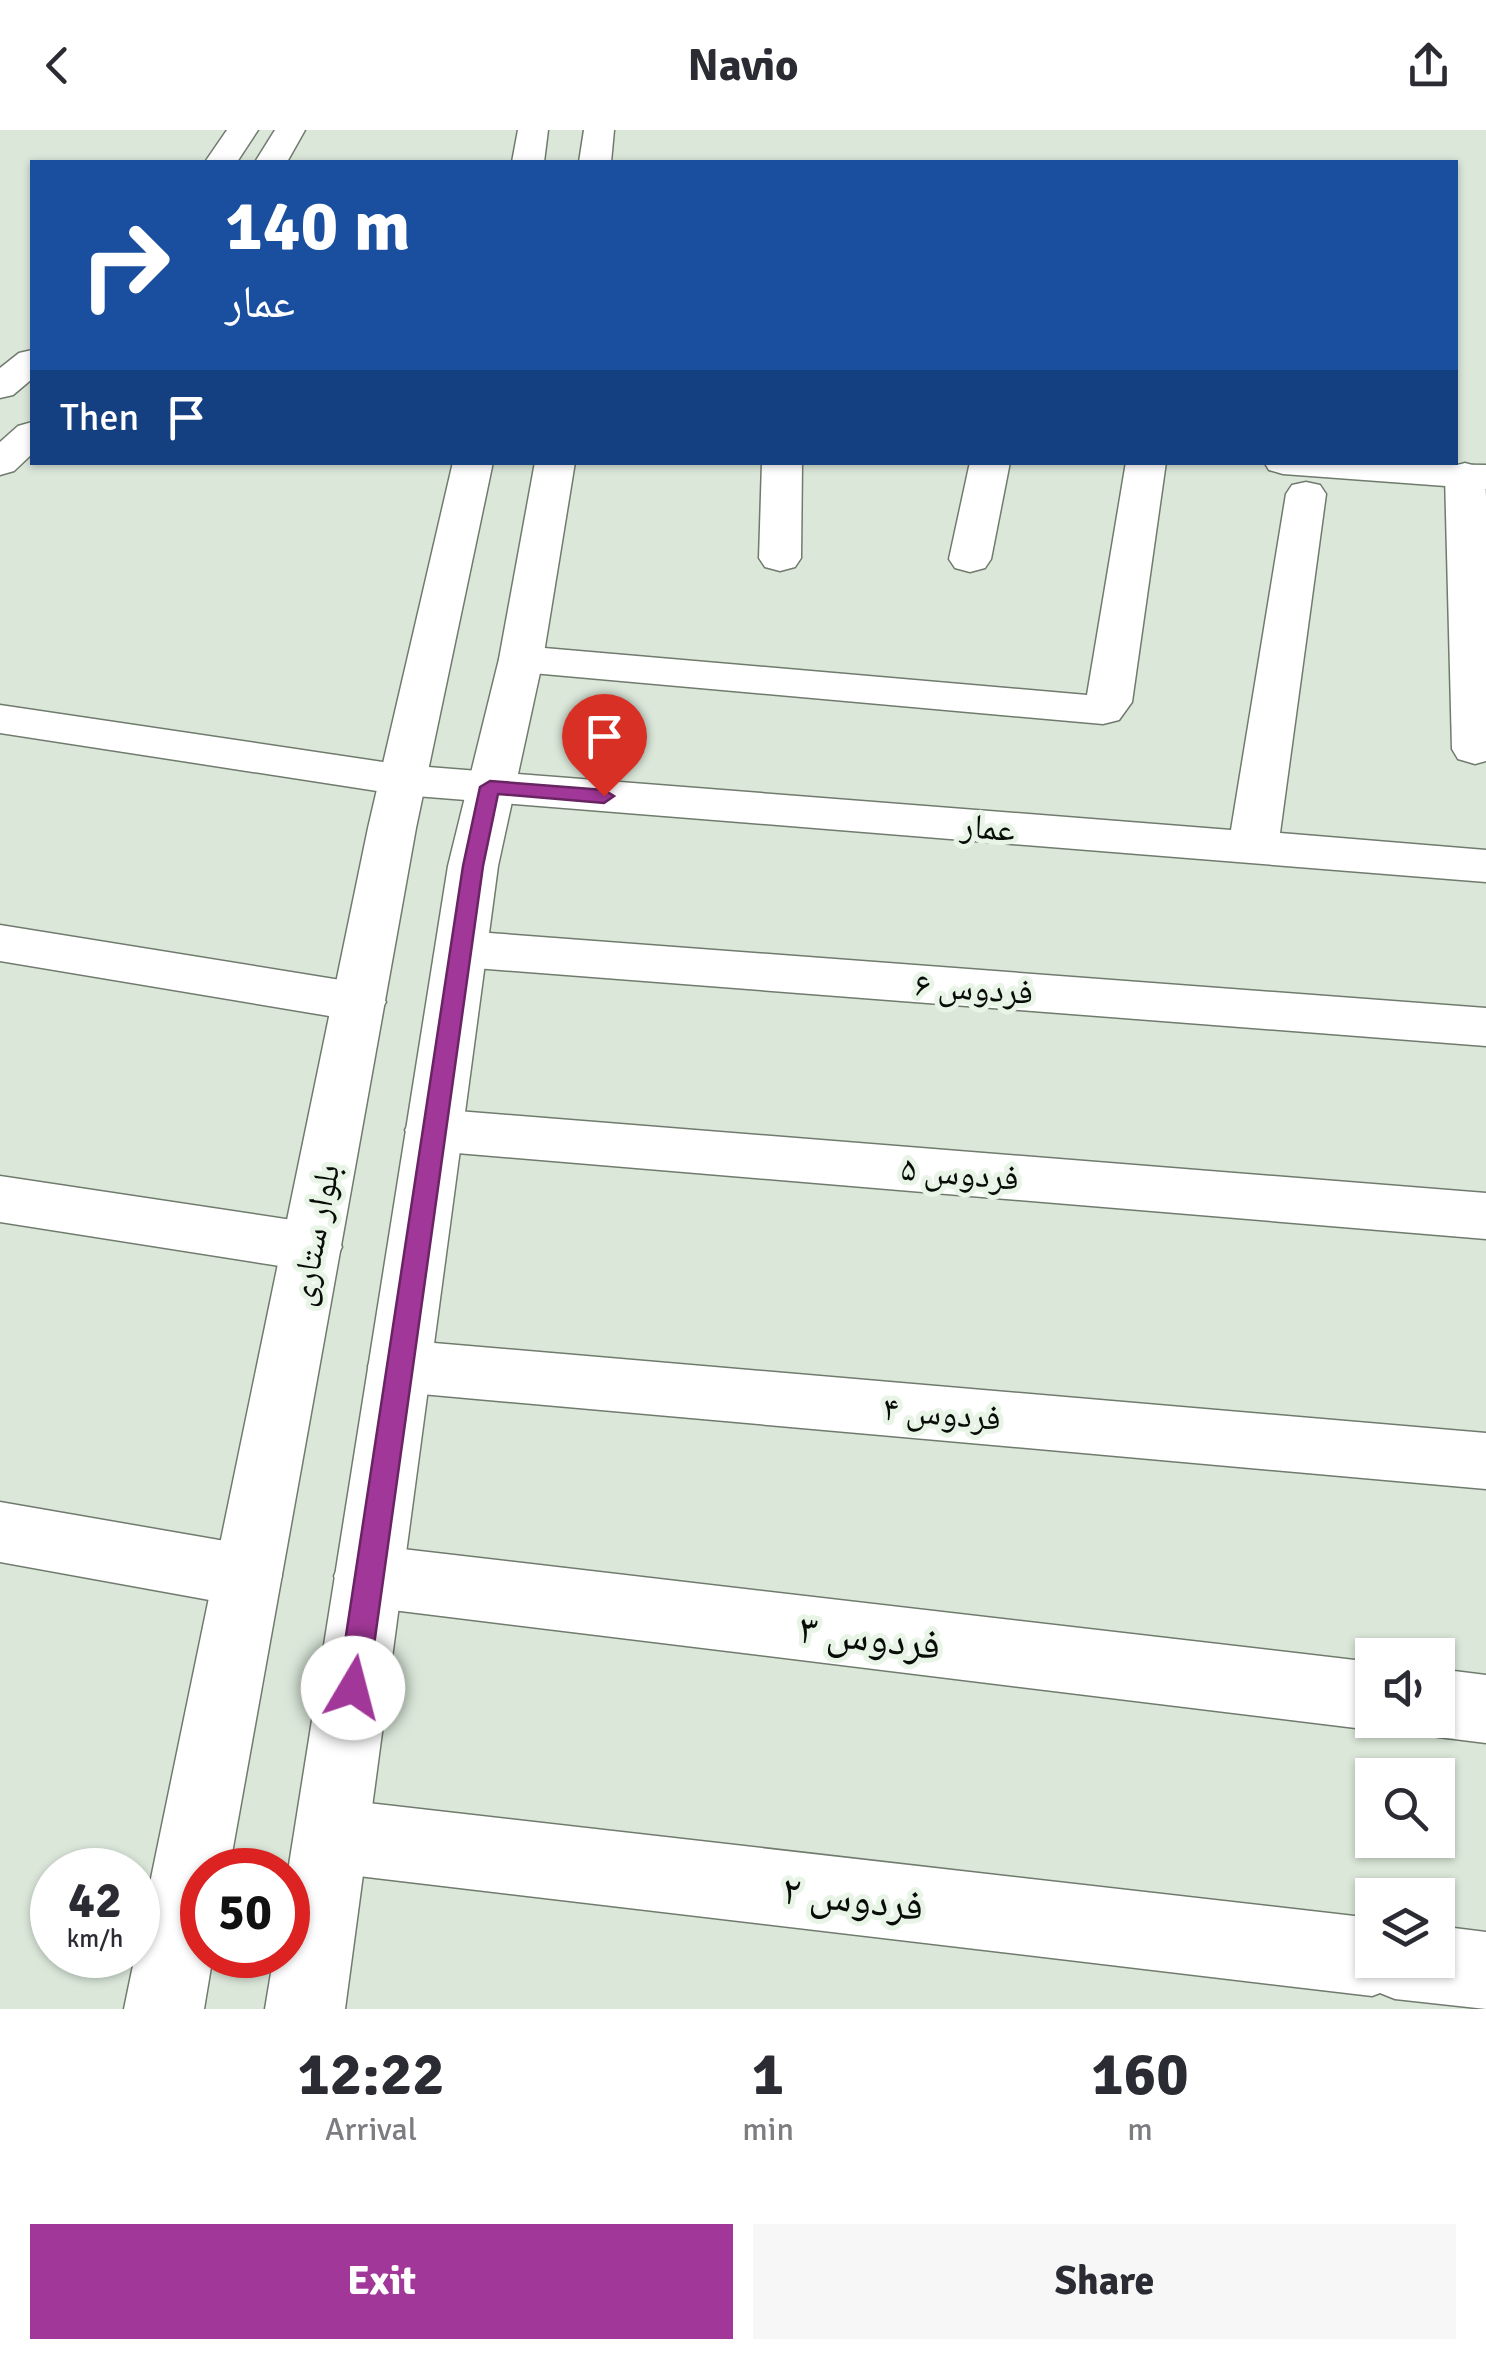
<!DOCTYPE html>
<html lang="en">
<head>
<meta charset="utf-8">
<style>
	body { margin:0; font-family:Signika,"Noto Naskh Arabic",sans-serif; background:#f7f7f7; color:#2b2b33; height:100vh; display:flex; flex-direction:column; font-size:38px; white-space:nowrap }
	* { box-sizing:border-box; margin:0 }
	p { font-size:32px; color:#7c7c81 }
	.icon { flex:none; width:55px; height:55px; fill:none; stroke:currentColor; stroke-width:2; stroke-linecap:round; stroke-linejoin:round }
	.map { position:relative; height:1879px; overflow:hidden }
	.drawer { display:flex; flex-direction:column; background:#fff; flex:1 }
	.drawer>* { flex:none }
	.hud { position:absolute; left:30px; top:30px; width:1428px; height:305px; border-radius:0px; box-shadow:0 2px 8px #0004; background:#1a4fa0; color:#fff; overflow:hidden }
	.buttons { position:absolute; left:1355px; top:1508px; display:grid; gap:20px }
	.buttons a { display:grid; place-items:center; width:100px; height:100px; border-radius:0px; background:#fff; box-shadow:0 2px 8px #0004; font-size:50px }
	.speed { position:absolute; left:30px; top:1718px; display:flex; gap:20px; font-size:50px; font-weight:700; text-align:center }
	.speed>* { display:grid; place-content:center; width:130px; height:130px; border-radius:50%; background:#fff; box-shadow:0 2px 8px #0004; line-height:1 }
	.speed small { font-size:25px; font-weight:400 }
	.speed .limit { border:15px solid #d22; background:#fff; color:#111 }
	.pin { position:absolute; display:grid; place-items:center; width:85px; height:85px; color:#fff; margin:-102px -42px; border-radius:50% 50% 50% 0; rotate:-45deg; box-shadow:0 0 10px #0007 }
	.pin .icon { rotate:45deg }
	.me { position:absolute; width:110px; margin:-55px; rotate:8deg; stroke-linejoin:round; filter:drop-shadow(0 0 8px #0008) }
	.turn { display:flex; align-items:center; gap:35px; height:210px; padding:0 30px; font-size:45px }
	.turn .icon { width:130px; height:130px; stroke-width:2.5 }
	.turn b { display:block; font-size:70px; line-height:85px }
	.then { display:flex; align-items:center; height:95px; padding:0 30px; background:#0003; gap:20px; font-size:38px }
	.eta { display:flex; justify-content:space-evenly; align-items:center; height:170px; text-align:center }
	.eta b { font-size:60px; font-weight:700; line-height:70px }
	.action { display:flex; gap:20px; margin-top:auto; padding:20px 30px }
	.action a { flex:1; height:115px; border-radius:0px; background:#a13798; color:#fff; font-size:40px; font-weight:700; line-height:115px; text-align:center }
	.action a+a { background:#f7f7f7; color:#2b2b33 }
	header { display:flex; justify-content:space-between; align-items:center; height:130px; padding:0 30px; background:#fff; font-size:45px; font-weight:700 }
	.map>svg:first-child { display:block }
	.lines { fill:none; stroke-linecap:round; stroke-linejoin:round }
	.street-casing { stroke:#707b6e; stroke-width:3 }
	.secondary-casing { stroke:#707b6e; stroke-width:3 }
	.street { fill:#fff; fill-rule:evenodd }
	.secondary { fill:#fff; fill-rule:evenodd }
	.route { fill:#a13798; stroke:#692463; stroke-width:2.5 }
	.labels { text-anchor:middle; stroke-width:10; stroke-linejoin:round; paint-order:stroke }
	.street-label { font-size:35px; fill:#090d08; stroke:#e7f4e6 }
	.near-street-label { font-size:42px; fill:#090d08; stroke:#e7f4e6 }
</style>
</head>
<body>
<header><svg class="icon" aria-label="back" viewBox="0 0 24 24"><path d="M15 5l-7 7 7 7"/></svg>Navio<svg class="icon" aria-label="share" viewBox="0 0 24 24"><path d="M12 15V3M7 8l5-5 5 5M5 13v7h14v-7"/></svg></header>
<div class="map">
<svg width="1486" height="1879" viewBox="0 0 1486 1879">
	<rect width="100%" height="100%" fill="#dae7d9"/>
	<g class="lines">
		<defs>
			<g id="street">
				<path d="M762,332H802L801,428L795,437L780,441L765,437L759,428Z"/>
				<path d="M970,332H1010L991,429L985,438L970,442L955,438L949,429Z"/>
				<path d="M1126,332H1166L1132,572L1119,590L1103,594L521,542L505,538L499,529L505,520L521,516L1087,565Z"/>
				<path d="M1465,333L1479,337L1485,345L1486,367V631L1475,634L1458,629L1452,619L1445,345L1451,337Z"/>
				<path d="M1306,352L1320,355L1326,364L1280,703L1486,720V752L403,665L0,603V575L403,635L1231,700L1286,364L1292,355Z"/>
				<path d="M0,795L359,853L378,859L386,872L378,885L359,891L0,831Z"/>
				<path d="M462,801L1486,878V916L462,837L444,832L436,819L444,806Z"/>
				<path d="M433,979L1486,1063V1109L433,1021L413,1015L405,1000L413,985Z"/>
				<path d="M0,1046L312,1093L333,1100L342,1117L333,1134L312,1141L0,1092Z"/>
				<path d="M399,1210L1486,1303V1359L399,1262L377,1254L368,1236L377,1218Z"/>
				<path d="M0,1372L248,1415L272,1424L282,1446L272,1468L248,1477L0,1432Z"/>
				<path d="M368,1415L1372,1532V1590H1396L1372,1600L368,1477L344,1468L334,1446L344,1424Z"/>
				<path d="M1438,1539L1486,1545V1613L1438,1607L1413,1597L1410,1590H1438Z"/>
				<path d="M333,1669L1372,1788V1830H1438V1796L1486,1802V1879L1395,1869L1380,1863L1372,1866L333,1743L307,1732L296,1706L307,1680Z"/>
			</g>
			<g id="secondary">
				<path d="M227,0H258L237,32H205Z"/>
				<path d="M275,0H305L287,32H255Z"/>
				<path d="M518,0H548L544,32H512Z"/>
				<path d="M584,0H614L611,32H579Z"/>
				<path d="M32,220V249L13,265L0,268V238L19,223Z"/>
				<path d="M32,292V324L14,341L0,345V312L18,296Z"/>
				<path d="M453,332H493L416,698L229,1740H202V1825H213L204,1879H124L368,698Z"/>
				<path d="M535,332H575L543,529L498,736L345,1879H265L274,1825H288V1741L448,736L499,529Z"/>
				<path d="M1264,332L1486,335V359L1283,344L1269,340Z"/>
			</g>
		</defs>
		<use href="#street" class="street-casing"/>
		<use href="#secondary" class="secondary-casing"/>
		<use href="#street" class="street"/>
		<use href="#secondary" class="secondary"/>
	</g>
	<path class="route" d="M490,651L604,660L614,666L604,673L498,664L483,736L368,1558L363,1567L353,1571L343,1567L338,1558L463,736L480,657Z"/>
	<g class="labels">
		<g class="street-label">
			<text transform="translate(988 697) rotate(5)" y="12">عمار</text>
			<text transform="translate(974 858) rotate(4)" y="12">فردوس ۶</text>
			<text transform="translate(960 1043) rotate(5)" y="12">فردوس ۵</text>
			<text transform="translate(314 1105) rotate(-79)" y="12">بلوار ستاری</text>
			<text transform="translate(942 1283) rotate(5)" y="12">فردوس ۴</text>
		</g>
		<g class="near-street-label">
			<text transform="translate(870 1506) rotate(7)" y="15">فردوس ۳</text>
			<text transform="translate(853 1767) rotate(7)" y="15">فردوس ۲</text>
		</g>
	</g>
</svg>
<div class="buttons">
<a><svg class="icon" aria-label="sound" viewBox="0 0 24 24"><path d="M4 9h4l5-4v14l-5-4H4zM17 9q2 3 0 6"/></svg></a>
<a><svg class="icon" aria-label="search" viewBox="0 0 24 24"><circle cx="10" cy="10" r="6"/><path d="M15 15l6 6"/></svg></a>
<a><svg class="icon" aria-label="layers" viewBox="0 0 24 24"><path d="M12 4l9 5-9 5-9-5zM3 14l9 5 9-5"/></svg></a>
</div>
<div class="speed"><div>42<small>km/h</small></div><div class="limit">50</div></div>
<div class="pin" style="left:604px;top:666px;background:#d93025"><svg class="icon" aria-label="arrive" viewBox="0 0 24 24"><path d="M6 21V4h12l-3 4 3 4H6"/></svg></div>
<svg class="me" style="left:353px;top:1558px" viewBox="-20 -20 40 40"><circle r="19" fill="#fff"/><path d="M0-13L10 11 0 6-10 11z" fill="#a13798"/></svg>
<div class="hud">
<div class="turn"><svg class="icon" aria-label="right" viewBox="0 0 24 24"><path d="M7 20v-9h11M14 6l5 5-5 5"/></svg><div><b>140 m</b>عمار</div></div>
<div class="then">Then<svg class="icon" aria-label="arrive" viewBox="0 0 24 24"><path d="M6 21V4h12l-3 4 3 4H6"/></svg></div>
</div>
</div>
<section class="drawer">
<div class="eta">
<div><b>12:22</b><p>Arrival</p></div>
<div><b>1</b><p>min</p></div>
<div><b>160</b><p>m</p></div>
</div>
<div class="action"><a>Exit</a><a>Share</a></div>
</section>
</body>
</html>
